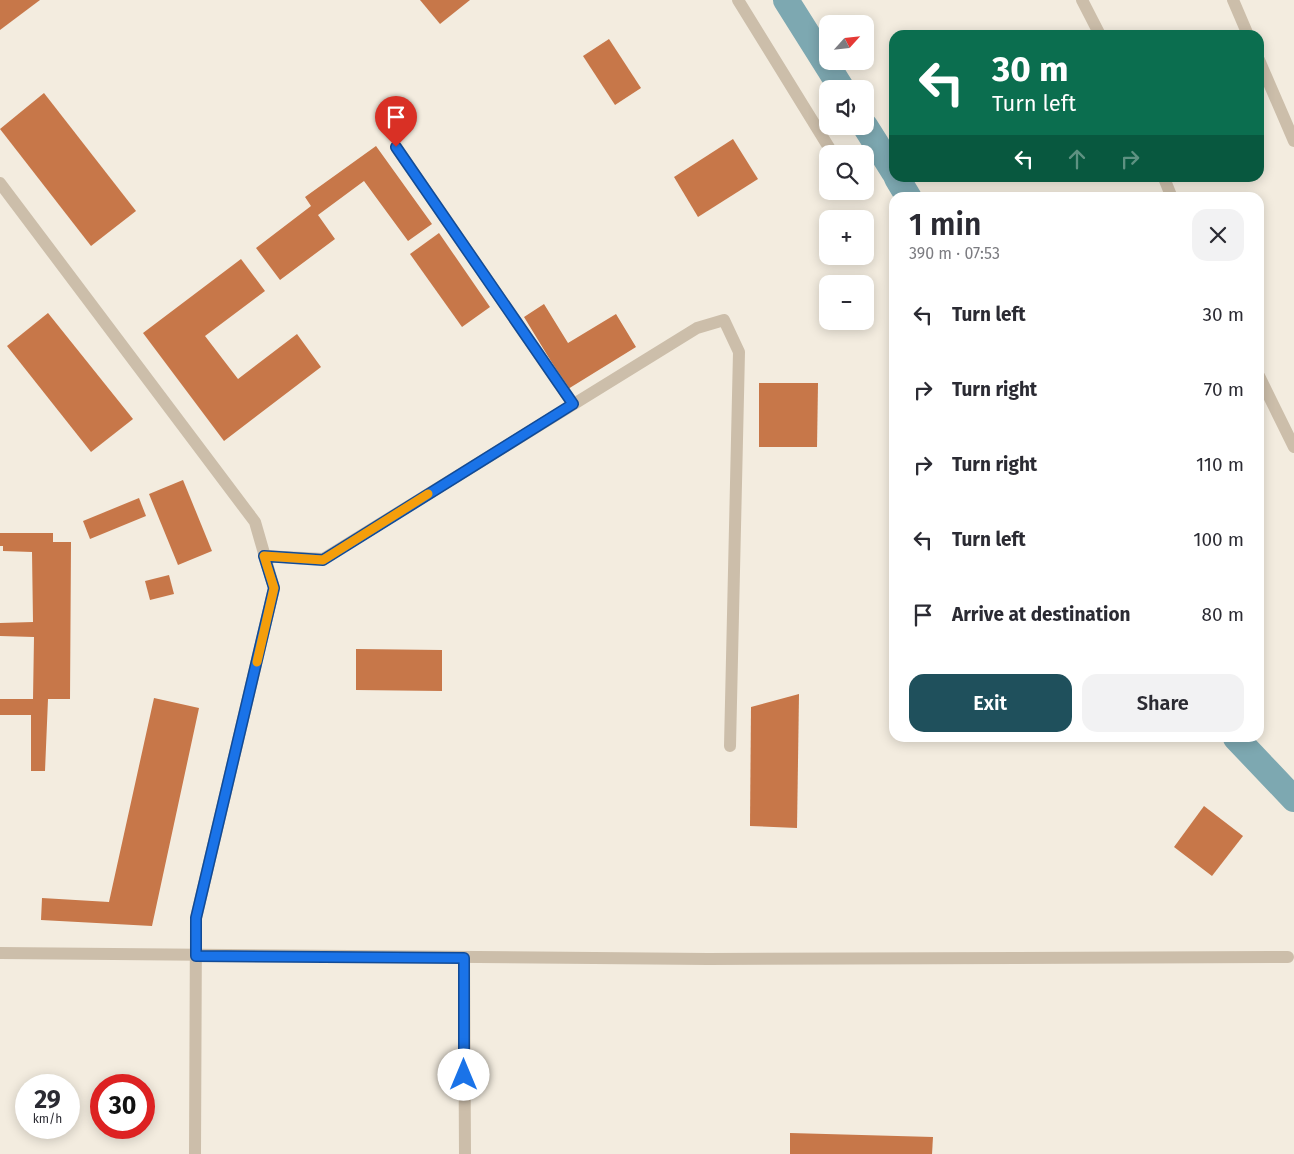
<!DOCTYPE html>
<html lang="en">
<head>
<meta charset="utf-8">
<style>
	body { margin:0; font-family:"Fira Sans",sans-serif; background:#f2f2f3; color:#2b2b33; height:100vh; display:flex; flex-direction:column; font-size:19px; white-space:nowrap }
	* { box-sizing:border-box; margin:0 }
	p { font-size:16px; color:#7c7c81 }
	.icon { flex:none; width:28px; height:28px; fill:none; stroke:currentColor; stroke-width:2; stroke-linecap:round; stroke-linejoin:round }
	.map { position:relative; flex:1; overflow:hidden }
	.details { position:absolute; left:889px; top:192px; width:375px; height:550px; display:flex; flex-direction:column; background:#fff; border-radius:15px; box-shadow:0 2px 12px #0003 }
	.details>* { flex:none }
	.top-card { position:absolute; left:889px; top:30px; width:375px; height:152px; border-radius:15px; box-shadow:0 2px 12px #0003; background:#0b6e4f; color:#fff; overflow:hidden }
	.needle { width:32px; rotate:63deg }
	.controls { position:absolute; left:819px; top:15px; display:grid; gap:10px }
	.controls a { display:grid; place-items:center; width:55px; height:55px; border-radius:10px; background:#fff; box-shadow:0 2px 12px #0003; font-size:25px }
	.speed { position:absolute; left:15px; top:1074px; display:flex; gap:10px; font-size:25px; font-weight:700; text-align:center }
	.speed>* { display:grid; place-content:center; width:65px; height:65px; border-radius:50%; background:#fff; box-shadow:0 2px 12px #0003; line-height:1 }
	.speed small { font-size:12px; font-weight:400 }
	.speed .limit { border:8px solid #d22; background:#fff; color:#111 }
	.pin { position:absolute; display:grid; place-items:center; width:42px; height:42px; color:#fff; margin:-51px -21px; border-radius:50% 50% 50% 0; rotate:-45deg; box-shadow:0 0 5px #0007 }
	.pin .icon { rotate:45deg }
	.me { position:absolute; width:55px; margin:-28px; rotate:0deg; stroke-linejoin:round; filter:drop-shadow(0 0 4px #0008) }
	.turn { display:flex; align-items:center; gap:18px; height:105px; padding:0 20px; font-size:22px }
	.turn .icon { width:65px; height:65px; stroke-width:2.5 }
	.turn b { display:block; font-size:35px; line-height:42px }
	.lanes { display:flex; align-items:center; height:48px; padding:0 20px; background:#0003; justify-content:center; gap:25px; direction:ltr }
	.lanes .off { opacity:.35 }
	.round { display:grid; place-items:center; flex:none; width:52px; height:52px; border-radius:15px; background:#f2f2f3 }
	.head { display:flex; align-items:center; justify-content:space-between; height:85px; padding:0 20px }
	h1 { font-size:30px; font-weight:600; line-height:38px }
	.cta { display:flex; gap:10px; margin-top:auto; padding:10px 20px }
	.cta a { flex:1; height:58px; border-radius:15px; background:#1f505c; color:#fff; font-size:20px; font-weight:600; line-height:58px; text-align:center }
	.cta a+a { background:#f2f2f3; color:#2b2b33 }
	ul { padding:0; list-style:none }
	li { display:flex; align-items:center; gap:15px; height:75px; padding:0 20px }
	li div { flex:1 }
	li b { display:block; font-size:19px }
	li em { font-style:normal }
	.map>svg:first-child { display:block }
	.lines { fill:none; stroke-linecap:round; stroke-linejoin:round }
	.canal { stroke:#7da8b1; stroke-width:26 }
	.building { fill:#c77749 }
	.street { stroke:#ccbeaa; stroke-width:12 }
	.route-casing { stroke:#114b97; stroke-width:12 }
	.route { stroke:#1a73e8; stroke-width:9 }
	.slow { stroke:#f59e0b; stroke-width:9 }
</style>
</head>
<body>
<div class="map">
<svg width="1294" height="1154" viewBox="0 0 1294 1154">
	<rect width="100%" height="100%" fill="#f3ecdf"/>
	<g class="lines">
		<g class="canal">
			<path d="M786,0L842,89"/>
			<path d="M865,126L894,172"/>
			<path d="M897,178L909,198"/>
			<path d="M1236,738L1294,799"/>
		</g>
	</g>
	<g class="building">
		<path d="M0,0H40L0,30Z"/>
		<path d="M420,0H470L440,24Z"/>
		<path d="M609,39L641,88L615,105L583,56Z"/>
		<path d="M44,93L136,211L91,246L0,129Z"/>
		<path d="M733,139L758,179L698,217L674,177Z"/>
		<path d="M376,146L432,224L408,241L364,181L318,215L335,239L280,280L256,248L311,206L305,197Z"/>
		<path d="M439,233L490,307L462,327L410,254Z"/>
		<path d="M241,259L265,291L205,336L238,379L297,334L321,367L224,441L143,333Z"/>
		<path d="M544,304L568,343L616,314L636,347L568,389L524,317Z"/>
		<path d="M48,313L133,419L91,452L7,346Z"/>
		<path d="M759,383H818L817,447H759Z"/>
		<path d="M183,480L212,551L178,565L149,494Z"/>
		<path d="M139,498L146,516L90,539L83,521Z"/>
		<path d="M0,533H53V542H71L70,699H48L45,771H31V715H0V699H33L34,637L0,636V623L33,622L32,552L3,551V546H0Z"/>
		<path d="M169,575L174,594L150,600L145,581Z"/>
		<path d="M356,649L442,650V691L356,690Z"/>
		<path d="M799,694L797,828L750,826L751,707Z"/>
		<path d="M154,698L199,708L152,926L41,920L42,898L109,902Z"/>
		<path d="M1204,806L1243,836L1212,876L1174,847Z"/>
		<path d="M790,1133L933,1137L932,1154H790Z"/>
	</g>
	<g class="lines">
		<g class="street">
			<path d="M738,0L833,154"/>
			<path d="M1082,0L1100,35"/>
			<path d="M1233,0L1248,35"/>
			<path d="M1259,60L1294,141"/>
			<path d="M396,147L573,404"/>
			<path d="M1164,178L1172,198"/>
			<path d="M0,183L255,522L274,588L196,918L195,1154"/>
			<path d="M1259,376L1294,447"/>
			<path d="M264,556L323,559L697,328L724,320L739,352L730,746"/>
			<path d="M0,953L708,959L1288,957"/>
			<path d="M464,958L465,1154"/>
		</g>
	</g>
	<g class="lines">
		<defs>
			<path id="route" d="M396,147L573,404L323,560L264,556L274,588L196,918V956L464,958V1075"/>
		</defs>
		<use href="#route" class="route-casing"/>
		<use href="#route" class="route"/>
		<path class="slow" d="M257,662L274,588L264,556L323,560L428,494"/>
	</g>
</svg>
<div class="controls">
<a><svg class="needle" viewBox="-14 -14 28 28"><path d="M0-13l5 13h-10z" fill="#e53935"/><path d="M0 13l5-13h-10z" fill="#7c7c81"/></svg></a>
<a><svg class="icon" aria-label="sound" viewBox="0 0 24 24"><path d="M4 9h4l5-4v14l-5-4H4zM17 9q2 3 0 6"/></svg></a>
<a><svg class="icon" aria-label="search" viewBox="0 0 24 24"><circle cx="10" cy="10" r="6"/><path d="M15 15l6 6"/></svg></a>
<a>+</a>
<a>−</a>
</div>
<div class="speed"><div>29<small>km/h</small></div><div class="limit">30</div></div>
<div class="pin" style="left:396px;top:147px;background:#d93025"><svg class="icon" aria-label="arrive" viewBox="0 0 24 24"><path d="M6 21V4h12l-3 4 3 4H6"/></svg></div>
<svg class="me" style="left:464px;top:1075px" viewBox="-20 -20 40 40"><circle r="19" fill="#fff"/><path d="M0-13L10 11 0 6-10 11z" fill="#1a73e8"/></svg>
<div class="top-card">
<div class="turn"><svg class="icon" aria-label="left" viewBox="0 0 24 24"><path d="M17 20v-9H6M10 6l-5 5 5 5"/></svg><div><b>30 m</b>Turn left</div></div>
<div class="lanes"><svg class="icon" aria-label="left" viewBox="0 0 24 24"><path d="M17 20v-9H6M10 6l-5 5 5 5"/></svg><svg class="icon off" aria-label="ahead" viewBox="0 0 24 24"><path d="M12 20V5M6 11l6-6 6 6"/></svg><svg class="icon off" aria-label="right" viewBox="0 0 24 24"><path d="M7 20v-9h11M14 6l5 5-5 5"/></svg></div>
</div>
<section class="details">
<div class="head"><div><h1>1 min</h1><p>390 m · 07:53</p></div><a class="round"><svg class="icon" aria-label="close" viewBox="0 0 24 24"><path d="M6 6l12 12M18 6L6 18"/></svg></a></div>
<ul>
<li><svg class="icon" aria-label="left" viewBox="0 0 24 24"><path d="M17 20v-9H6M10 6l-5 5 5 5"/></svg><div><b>Turn left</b></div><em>30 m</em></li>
<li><svg class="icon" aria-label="right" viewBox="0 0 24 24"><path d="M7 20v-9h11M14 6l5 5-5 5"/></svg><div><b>Turn right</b></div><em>70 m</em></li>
<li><svg class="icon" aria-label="right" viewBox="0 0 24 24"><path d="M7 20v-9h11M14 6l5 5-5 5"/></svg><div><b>Turn right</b></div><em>110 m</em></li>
<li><svg class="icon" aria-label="left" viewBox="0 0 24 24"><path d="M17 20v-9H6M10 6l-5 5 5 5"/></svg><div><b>Turn left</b></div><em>100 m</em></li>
<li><svg class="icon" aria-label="arrive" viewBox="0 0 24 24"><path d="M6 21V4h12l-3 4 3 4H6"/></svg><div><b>Arrive at destination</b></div><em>80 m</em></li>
</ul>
<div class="cta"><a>Exit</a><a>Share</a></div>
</section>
</div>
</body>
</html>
